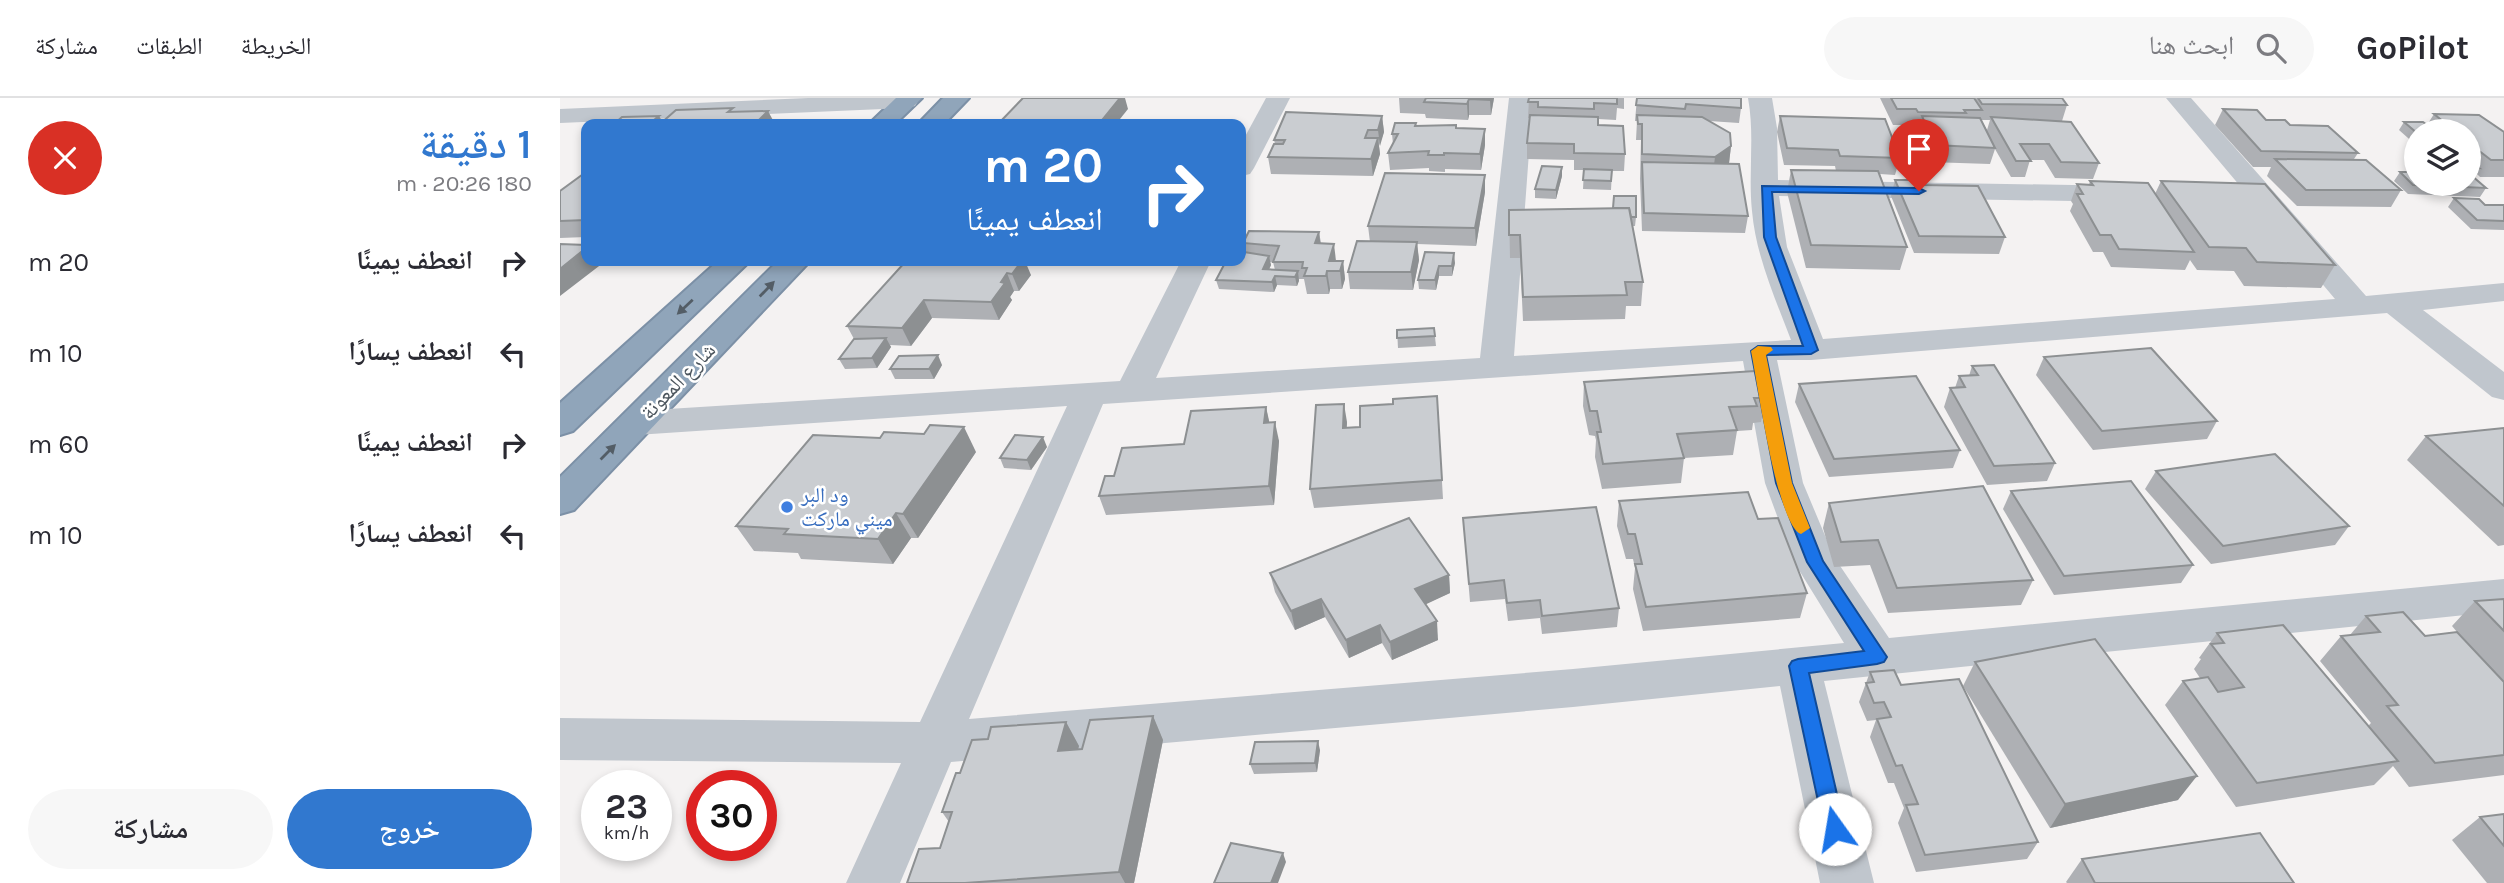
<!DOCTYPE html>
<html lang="ar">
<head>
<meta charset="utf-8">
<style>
	body { margin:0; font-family:Karla,"Noto Naskh Arabic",sans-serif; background:#f7f7f7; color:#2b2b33; direction:rtl; height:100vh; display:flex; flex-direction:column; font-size:26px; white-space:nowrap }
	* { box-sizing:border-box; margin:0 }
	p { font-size:23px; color:#7c7c81 }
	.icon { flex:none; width:38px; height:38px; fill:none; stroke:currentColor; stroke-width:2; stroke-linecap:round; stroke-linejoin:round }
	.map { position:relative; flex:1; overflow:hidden; direction:ltr }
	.side { display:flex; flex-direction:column; background:#fff; width:560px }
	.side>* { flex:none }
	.hud { position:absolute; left:21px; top:21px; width:665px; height:147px; border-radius:14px; box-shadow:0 4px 10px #0003; direction:rtl; background:#3178cf; color:#fff; overflow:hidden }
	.tools { position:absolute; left:1844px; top:21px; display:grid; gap:14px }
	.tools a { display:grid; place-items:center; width:77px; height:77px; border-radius:50%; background:#fff; box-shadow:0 4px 10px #0003; font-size:35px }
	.speed { position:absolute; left:21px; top:672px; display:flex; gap:14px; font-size:35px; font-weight:700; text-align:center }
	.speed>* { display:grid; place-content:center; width:91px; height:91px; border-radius:50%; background:#fff; box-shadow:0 4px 10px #0003; line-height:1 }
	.speed small { font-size:18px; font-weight:400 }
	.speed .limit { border:10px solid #d22; background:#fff; color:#111 }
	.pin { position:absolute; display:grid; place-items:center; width:60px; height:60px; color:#fff; margin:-72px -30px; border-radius:50% 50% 50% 0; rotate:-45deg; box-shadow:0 0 7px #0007 }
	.pin .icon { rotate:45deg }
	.me { position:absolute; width:77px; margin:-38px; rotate:347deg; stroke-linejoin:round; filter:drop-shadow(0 0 5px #0008) }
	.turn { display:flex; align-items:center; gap:24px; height:147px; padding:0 28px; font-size:32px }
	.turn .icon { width:91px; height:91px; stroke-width:2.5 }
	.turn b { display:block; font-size:49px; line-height:60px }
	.round { display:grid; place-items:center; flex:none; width:74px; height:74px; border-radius:37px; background:#f7f7f7 }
	.headline { display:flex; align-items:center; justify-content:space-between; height:119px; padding:0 28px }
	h1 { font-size:42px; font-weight:600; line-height:52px; color:#3178cf }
	.cta { display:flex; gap:14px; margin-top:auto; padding:14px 28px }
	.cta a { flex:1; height:80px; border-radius:42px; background:#3178cf; color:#fff; font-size:28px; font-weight:600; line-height:80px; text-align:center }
	.cta a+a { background:#f7f7f7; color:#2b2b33 }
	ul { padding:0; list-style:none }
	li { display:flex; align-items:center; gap:21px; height:91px; padding:0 28px }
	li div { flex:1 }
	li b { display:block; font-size:26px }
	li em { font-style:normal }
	header { display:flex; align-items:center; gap:42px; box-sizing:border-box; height:98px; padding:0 35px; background:#fff; border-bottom:2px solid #e1e1e2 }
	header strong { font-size:33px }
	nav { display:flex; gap:38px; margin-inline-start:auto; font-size:24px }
	.search { width:490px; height:63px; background:#f7f7f7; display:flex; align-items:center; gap:18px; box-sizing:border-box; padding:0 24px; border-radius:38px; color:#7c7c81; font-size:26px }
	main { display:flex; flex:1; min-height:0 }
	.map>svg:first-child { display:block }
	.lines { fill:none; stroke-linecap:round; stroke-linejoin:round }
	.highway-casing { stroke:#7c90a6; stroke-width:4 }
	.minor { fill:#c0c6cd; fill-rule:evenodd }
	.highway { fill:#90a5ba; fill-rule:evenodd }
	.wall { fill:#aeb0b4; fill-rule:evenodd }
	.shaded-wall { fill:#8d9092 }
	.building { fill:#cacdd1; stroke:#8d9092; stroke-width:2 }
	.oneway { fill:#535d66 }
	.route { fill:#1a73e8; stroke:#114b97; stroke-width:2 }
	.slow { fill:#f59e0b }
	.shop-dot { fill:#3f7fe0; stroke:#fff; stroke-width:2.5 }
	.labels { text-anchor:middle; stroke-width:5; stroke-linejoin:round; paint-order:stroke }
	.street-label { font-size:21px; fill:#4c555d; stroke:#fff }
	.shop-label { font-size:21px; fill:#366cbe; stroke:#fff; text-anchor:start }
</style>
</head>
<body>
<header>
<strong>GoPilot</strong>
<div class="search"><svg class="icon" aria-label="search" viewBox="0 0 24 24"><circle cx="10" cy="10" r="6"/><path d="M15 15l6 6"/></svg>ابحث هنا</div>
<nav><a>الخريطة</a><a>الطبقات</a><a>مشاركة</a></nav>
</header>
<main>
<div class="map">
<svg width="1944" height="785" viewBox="0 0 1944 785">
	<rect width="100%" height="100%" fill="#f4f2f2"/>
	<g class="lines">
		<defs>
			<g id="highway">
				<path d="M336,0H362L335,26H309Z"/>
				<path d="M383,0H409L384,26H358Z"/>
				<path d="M158,163H190L13,333L0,337V305Z"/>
				<path d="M218,163H250L14,412L0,416V379Z"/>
			</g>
		</defs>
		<use href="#highway" class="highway-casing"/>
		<g class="minor">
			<path d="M248,0H356L358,3L355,8L346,10L0,25V11Z"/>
			<path d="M706,0H730L694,70L690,76L681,78V46Z"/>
			<path d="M949,0H973L954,258L1231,242C1215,200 1196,158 1192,113C1188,75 1195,38 1188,0H1212L1217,30L1218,82L1567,88L1577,90L1581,96L1577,102L1567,104L1219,98L1227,149L1263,241L1775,201L1606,0H1631L1806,198L1944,185V203L1863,212L1944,274V302L1932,299L1827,215L1251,262H1217L1243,385L1274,459L1329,540L1944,481V513L1264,583L1314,785H1260L1220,588L1013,609L391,664L340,785H286L341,665L0,662V620L360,624L507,308L76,337L63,333L58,325L63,317L76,313L560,283L621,163H651L596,280L920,260ZM1183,263L1205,385L1234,464L1284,545L1013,571L409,621L543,306Z"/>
		</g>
		<use href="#highway" class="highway"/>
	</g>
	<g class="wall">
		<path d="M839,0H934L931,17H909L908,22L866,20L865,16L840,15Z"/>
		<path d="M969,0H1064V11L1057,10L1056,22L1038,21V27L1065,56L1064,73H1052L1051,92L1023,91L1024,72H1014V62L967,61V45L970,20H968Z"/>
		<path d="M1077,0L1181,10L1179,25L1149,23L1171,48L1169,65L1167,66L1188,118L1185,135L1082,133L1080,81L1081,42H1076L1077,23H1075Z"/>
		<path d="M1320,0H1502L1507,7L1502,23L1539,65L1533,81L1495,80L1484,62H1470L1465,79H1451L1435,51L1430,66L1369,64L1357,34L1358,30H1354L1352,27H1333ZM1421,22H1430L1427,32Z"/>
		<path d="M1663,11L1730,27L1798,55L1794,61L1841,92L1831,109L1737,108L1707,78L1711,69H1693L1655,27Z"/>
		<path d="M1874,16L1944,34V79H1920L1916,75L1913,79L1926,90L1920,99L1848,96L1834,83L1840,74L1909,86V33H1857V48L1839,32L1844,24L1867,27Z"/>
		<path d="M822,18L824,34L819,48L820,56L813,78L711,76L708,59L715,46L714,42Z"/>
		<path d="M1220,18L1340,60L1335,77L1320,76L1347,149L1340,172L1246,170L1227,94L1231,72L1276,73L1275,68L1224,67L1217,34Z"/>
		<path d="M856,28L896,30L925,47L921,72L885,71V74L869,73V70L830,72L828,55L833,46L832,36Z"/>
		<path d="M26,74V139L0,140V93Z"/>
		<path d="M925,77V94L916,148L857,146L859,162L853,192L790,191L788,174L810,144L808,128Z"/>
		<path d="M1002,78L996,101L975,100V91Z"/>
		<path d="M1335,82L1363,87L1445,139L1439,156L1354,155L1331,98Z"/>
		<path d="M1530,83L1595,96L1601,83L1775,167L1761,190L1684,188L1674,173L1637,172L1630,162L1625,172L1551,169L1543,154H1533L1510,113L1513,106L1511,103L1517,86L1529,87Z"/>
		<path d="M1894,100L1925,107H1944V132L1911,131L1888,109Z"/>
		<path d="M949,112L1076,119L1075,128H1072L1083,184L1081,208H1066L1065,221L963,223L960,160H950Z"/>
		<path d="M759,134L761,145L776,163H783L785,181L782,191H770L769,196H747L744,181H739L737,188L717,187L714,194L659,191L656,182L685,154L683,145ZM710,164H713L715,172H709L711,167Z"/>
		<path d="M865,154L895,165L892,178H879L876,192L859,191L858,182Z"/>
		<path d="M346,163L471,177L459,193H454L450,199L452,202L439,222L372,220L351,248L330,247L331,249L317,270L285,271L279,261L294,241L287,228Z"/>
		<path d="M874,230L876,248L838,250L837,232Z"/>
		<path d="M1484,259L1657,323L1647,341L1533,352L1476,277Z"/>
		<path d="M382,267L374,281H335L330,271Z"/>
		<path d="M1412,268L1495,365L1487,383L1427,387L1384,309L1390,290H1395L1399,278H1409Z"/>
		<path d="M1024,284L1206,300L1201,324L1193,325L1192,332L1177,333L1173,357L1124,360L1121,385L1042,391L1035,359L1036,342L1035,338L1029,337L1023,308Z"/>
		<path d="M1239,286L1400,352L1393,370L1269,379L1235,304Z"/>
		<path d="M877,298L883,401L754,410L750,391L787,324L786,330L800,329Z"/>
		<path d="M706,309L709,325L719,343L714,407L546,417L539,398L554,378Z"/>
		<path d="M1944,330V447L1938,448L1847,362L1866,338Z"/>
		<path d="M487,349L471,372L444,370L440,360Z"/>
		<path d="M416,354L358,440H351L333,466L241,461L238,455L194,453L176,428Z"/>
		<path d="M1596,373L1789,428L1775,447L1651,466L1585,391Z"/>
		<path d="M1451,393L1633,467L1621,485L1494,497L1443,411Z"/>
		<path d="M1059,403L1198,421L1247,495L1240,520L1083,533L1073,491L1075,470L1073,461H1066L1057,428Z"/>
		<path d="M1269,405L1473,482L1461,507L1328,515L1310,467L1274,469L1263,430Z"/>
		<path d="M903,420L1059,510L1057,529L982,536L980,520L948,523L945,501L910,504Z"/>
		<path d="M710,475L889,477L890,495L865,506L878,542L832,562L822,545L789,560L765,519L735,532L715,494Z"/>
		<path d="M1944,501V677L1849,689L1833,668L1814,687L1676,709L1605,607L1623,583L1640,580L1634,571L1641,561L1639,560L1657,535L1808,628L1811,625L1760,563L1781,538L1790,537L1806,518L1865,538L1897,534L1892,528L1915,503Z"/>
		<path d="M1415,564L1618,702L1490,730L1403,588Z"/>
		<path d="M1310,574L1341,587L1478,744L1467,761L1356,774L1338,725L1344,710L1334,685H1328L1310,639L1316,622L1307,623L1299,604Z"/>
		<path d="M593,618L603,642L574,785H347L380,750L389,724L382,714L400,675L428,641L506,624L519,648L518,651H522Z"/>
		<path d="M760,652L757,674L694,676L690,666Z"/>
		<path d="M1944,716V785H1927L1892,742L1920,719Z"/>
		<path d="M1522,761L1734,785H1507L1506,784Z"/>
	</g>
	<g class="shaded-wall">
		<path d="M560,0H565L568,11L556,26H539Z"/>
		<path d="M931,0H934L931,17L930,2Z"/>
		<path d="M909,1V17L908,22L907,6Z"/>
		<path d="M208,13L215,26H195Z"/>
		<path d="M99,18L104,26H89Z"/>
		<path d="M822,18L824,34L820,48L818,32Z"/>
		<path d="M925,31V47L921,72L920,56Z"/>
		<path d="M818,40L820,56L813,78L811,61Z"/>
		<path d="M1171,48L1169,65L1153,75L1155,59Z"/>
		<path d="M1002,69V78L996,101V92Z"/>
		<path d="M925,77V94L916,148L915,130Z"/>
		<path d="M759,134L761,151L755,145Z"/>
		<path d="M857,144L859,162L853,192L851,174Z"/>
		<path d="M774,146L776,163H769Z"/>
		<path d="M26,150V163H41L43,165L0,198V171Z"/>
		<path d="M894,155L895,165L892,178V168Z"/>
		<path d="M709,158L711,167L704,181L703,171Z"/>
		<path d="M462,163H465L471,177L459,193L452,176Z"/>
		<path d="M783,163L785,181L782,191L780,173Z"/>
		<path d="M879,168V178L876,192L875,182Z"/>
		<path d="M738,173L739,183L737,188L735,179Z"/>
		<path d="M767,173L770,191L769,196L766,178Z"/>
		<path d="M447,175L454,193L450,199L452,202L439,222L431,204L441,184Z"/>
		<path d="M715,178L717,187L714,194L712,184Z"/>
		<path d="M364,202L372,220L351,248L342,230Z"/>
		<path d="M326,240L331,249L317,270L312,260Z"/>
		<path d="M378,257L382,267L374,281L369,271Z"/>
		<path d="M784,306L787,324L786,348L783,330Z"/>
		<path d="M706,309L710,327L704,325Z"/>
		<path d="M715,324L719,343L714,407L709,388Z"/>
		<path d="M404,329L416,354L358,440L343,416Z"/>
		<path d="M483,339L487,349L471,372L467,362Z"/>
		<path d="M336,415L351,440L333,466L318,441Z"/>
		<path d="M889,477L890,495L858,510L855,491Z"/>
		<path d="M761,501L765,519L735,532L731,513Z"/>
		<path d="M877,523L878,542L832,562L830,544Z"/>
		<path d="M820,527L822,545L789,560L786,542Z"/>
		<path d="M593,618L603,642L574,785H565L559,774Z"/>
		<path d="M506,624L519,648L511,677L498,653Z"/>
		<path d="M758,643L760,652L757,674L755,665Z"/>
		<path d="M1637,678L1618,702L1490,730L1505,706Z"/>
		<path d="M723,755L726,764L718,785H711Z"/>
	</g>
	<g class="building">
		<path d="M463,0H560L539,26H438Z"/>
		<path d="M866,0H931L930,2L909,1L907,6L864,4Z"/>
		<path d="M969,0H1057V6L1034,5V11L978,9V4H968Z"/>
		<path d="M1077,0H1181V10L1126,6L1125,11L1076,7Z"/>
		<path d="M1331,0H1414L1422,12H1404L1406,15L1358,14L1356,11H1337Z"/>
		<path d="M1418,0H1502L1507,7L1422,6Z"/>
		<path d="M173,10L168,14L208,13L195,26H100L116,12Z"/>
		<path d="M1663,11L1697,12L1706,22H1725L1730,27L1768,28L1798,55L1701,53Z"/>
		<path d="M726,14L822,18L818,32H808L805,40H818L811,61L708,59L714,46H723L725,42H714Z"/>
		<path d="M1874,16L1919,17L1944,34V62H1931L1909,45V33H1895Z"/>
		<path d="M970,17L1038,19V27L1063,28L1065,56L1014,55V46L967,45Z"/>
		<path d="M1077,17L1142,19L1170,35L1171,48L1155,59L1082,56V26H1078Z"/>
		<path d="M99,18L89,26H54L62,19Z"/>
		<path d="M1220,18L1325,21L1340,60L1280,58L1278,52L1227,50Z"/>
		<path d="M1362,18L1420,20L1435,50L1374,47Z"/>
		<path d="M1431,19L1511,24L1539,65L1501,64L1489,46H1460L1471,63H1456Z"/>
		<path d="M1844,24H1863L1875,33H1857V35Z"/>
		<path d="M835,25H856L855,28L896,27V30L925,31L920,56L884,55V57H868L869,53L828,55L838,36H832Z"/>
		<path d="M1715,61L1806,62L1841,92H1746Z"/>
		<path d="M1909,62L1919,70L1909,69Z"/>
		<path d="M1082,64L1179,66L1188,118L1084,115Z"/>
		<path d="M982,68L1002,69L996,92L975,91Z"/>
		<path d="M1024,71L1052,72L1051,83L1023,82Z"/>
		<path d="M1231,72L1318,73L1347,149L1251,147Z"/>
		<path d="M26,74V122L0,123V93Z"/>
		<path d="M1840,74H1857V86H1909V76L1911,77L1926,90L1853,87Z"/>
		<path d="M825,75L925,77L915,130L808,128Z"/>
		<path d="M1335,82H1361L1363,87L1418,88L1445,139L1359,138Z"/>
		<path d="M1530,83L1588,85L1634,154L1559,151L1551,137H1540L1517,96H1523L1517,86L1533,87Z"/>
		<path d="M1601,83L1705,86L1775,167L1697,164L1686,150L1649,149Z"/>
		<path d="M1054,98H1076V119H1071L1069,110H1053Z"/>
		<path d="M1894,100L1919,101L1925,107H1944V123L1917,122Z"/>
		<path d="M1069,110L1083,184H1065L1067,197L963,199L960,137H949V112Z"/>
		<path d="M689,133L759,134L755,145L774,146L769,163H783L780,173H767L766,178H744L747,170H742L743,164H713L719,148L683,145Z"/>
		<path d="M797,143L857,144L851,174H788Z"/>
		<path d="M0,146L26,147V150L0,171Z"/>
		<path d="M684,154L709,158L703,171L738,173L735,179L715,178L712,184L656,182L666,163H681V157H682Z"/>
		<path d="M865,154L894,155L892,168H879L875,182H858Z"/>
		<path d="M346,163H462L452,176L447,175L441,184L445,185L431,204L364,202L342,230L287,228Z"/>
		<path d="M874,230L875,238L837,240V232Z"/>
		<path d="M326,240L312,260L279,261L294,241Z"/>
		<path d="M1591,250L1657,323L1542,333L1484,259Z"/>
		<path d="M378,257L369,271H330L339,258Z"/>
		<path d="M1434,267L1495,365L1434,368L1390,290L1405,289L1399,278L1418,277L1412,268Z"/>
		<path d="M1195,273L1206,300H1194L1197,308L1169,309L1177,332L1117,336L1124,360L1043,366L1037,334H1041L1037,313H1030L1024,284Z"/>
		<path d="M1356,278L1400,352L1274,361L1239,286Z"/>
		<path d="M877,298L882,382L750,391L756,307L784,306L783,330L800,329V308L833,306V301Z"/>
		<path d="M706,309L704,325L715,324L709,388L539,398L545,378H554L562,350L624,346L631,313Z"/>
		<path d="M370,327L404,329L343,416L336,415L318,441L224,436L228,431L176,428L253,337L320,340L324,334L364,336Z"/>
		<path d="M1944,330V408L1866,338Z"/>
		<path d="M455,337L483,339L467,362L440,360Z"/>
		<path d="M1715,356L1789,428L1663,448L1596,373Z"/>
		<path d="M1571,383L1633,467L1504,478L1451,393Z"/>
		<path d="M1423,388L1473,482L1337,490L1318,442L1281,444L1269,405Z"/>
		<path d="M1188,394L1198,421L1218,420L1247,495L1086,509L1075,466H1082L1075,436H1068L1059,403Z"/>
		<path d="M1036,409L1059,510L982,518L980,502L947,505L944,482L909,486L903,420Z"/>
		<path d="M849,420L889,477L855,491L877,523L830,544L820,527L786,542L761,501L731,513L710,475Z"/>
		<path d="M1944,501V533L1915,503Z"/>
		<path d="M1843,514L1865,538L1897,534L1944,584V657L1875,665L1827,608L1838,607L1781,538L1820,534L1806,518Z"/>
		<path d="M1723,527L1838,663L1697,685L1623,583L1648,579L1658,594L1684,589L1651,546L1664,545L1657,535Z"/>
		<path d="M1535,541L1637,678L1505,706L1415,564Z"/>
		<path d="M1334,572L1341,587L1399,581L1478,744L1365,757L1346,707L1358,706L1342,667L1336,668L1317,621L1331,619L1324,604L1314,605L1306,585L1314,584L1310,574Z"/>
		<path d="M593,618L559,774L405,785H347L359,751L380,750L392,714H382L396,675H400L412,642L428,641L431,629L506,624L498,653L522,651L530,622Z"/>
		<path d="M758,643L755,665L690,666L695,644Z"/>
		<path d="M1944,716V748L1920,719Z"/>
		<path d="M1700,735L1734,785H1535L1522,761Z"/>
		<path d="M671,745L723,755L711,785H654Z"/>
	</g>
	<defs><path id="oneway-solid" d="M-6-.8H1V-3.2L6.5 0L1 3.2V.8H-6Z" transform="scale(1.75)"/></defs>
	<g class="oneway">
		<use href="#oneway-solid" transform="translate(207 191) rotate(-46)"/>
		<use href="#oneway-solid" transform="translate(125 209) rotate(137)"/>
		<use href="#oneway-solid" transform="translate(48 354) rotate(-45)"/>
	</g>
	<path class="route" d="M1202,88L1359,90L1365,93L1359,96L1212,94L1216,139L1258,252L1251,256L1206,257L1232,385L1263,463L1327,559L1324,564L1317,566L1249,575L1285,731L1282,738L1275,741L1267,738L1264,731L1229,568L1232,563L1238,561L1304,553L1247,464L1216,385L1191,253L1198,248H1243L1204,139Z"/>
	<path class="slow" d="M1198,248L1211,249L1213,252L1206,257L1232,385L1250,430L1241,436C1217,428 1197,281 1191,253Z"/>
	<circle class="shop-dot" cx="227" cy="409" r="7"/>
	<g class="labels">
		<g class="street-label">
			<text transform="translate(118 283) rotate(-46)" y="7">شارع المعونة</text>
		</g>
		<g class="shop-label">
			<text x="241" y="404">ود البر<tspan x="241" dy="24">ميني ماركت</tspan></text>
		</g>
	</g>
</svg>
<div class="tools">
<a><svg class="icon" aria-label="layers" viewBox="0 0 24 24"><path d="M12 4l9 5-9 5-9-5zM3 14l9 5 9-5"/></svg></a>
</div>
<div class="speed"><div>23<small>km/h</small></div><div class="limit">30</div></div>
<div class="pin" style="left:1359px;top:93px;background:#d93025"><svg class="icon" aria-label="arrive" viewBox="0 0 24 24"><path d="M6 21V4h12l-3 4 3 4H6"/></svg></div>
<svg class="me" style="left:1275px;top:731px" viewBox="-20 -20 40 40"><circle r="19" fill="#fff"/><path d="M0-13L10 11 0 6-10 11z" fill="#1a73e8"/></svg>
<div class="hud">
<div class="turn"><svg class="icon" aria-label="right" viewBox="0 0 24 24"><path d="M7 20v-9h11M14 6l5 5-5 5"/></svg><div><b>20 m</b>انعطف يمينًا</div></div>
</div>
</div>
<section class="side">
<div class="headline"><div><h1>1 دقيقة</h1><p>180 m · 20:26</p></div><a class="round" style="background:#d93025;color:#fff"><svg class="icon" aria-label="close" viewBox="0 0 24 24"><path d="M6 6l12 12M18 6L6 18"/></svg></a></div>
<ul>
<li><svg class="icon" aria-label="right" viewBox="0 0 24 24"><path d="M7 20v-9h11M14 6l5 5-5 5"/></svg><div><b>انعطف يمينًا</b></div><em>20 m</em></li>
<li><svg class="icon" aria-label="left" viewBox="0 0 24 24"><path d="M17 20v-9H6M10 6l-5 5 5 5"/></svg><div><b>انعطف يسارًا</b></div><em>10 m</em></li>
<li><svg class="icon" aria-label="right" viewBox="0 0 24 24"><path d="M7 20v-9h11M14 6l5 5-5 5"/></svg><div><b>انعطف يمينًا</b></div><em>60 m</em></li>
<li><svg class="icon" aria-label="left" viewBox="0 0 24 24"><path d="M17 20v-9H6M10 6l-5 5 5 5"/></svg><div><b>انعطف يسارًا</b></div><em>10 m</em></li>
</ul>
<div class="cta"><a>خروج</a><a>مشاركة</a></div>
</section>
</main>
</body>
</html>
